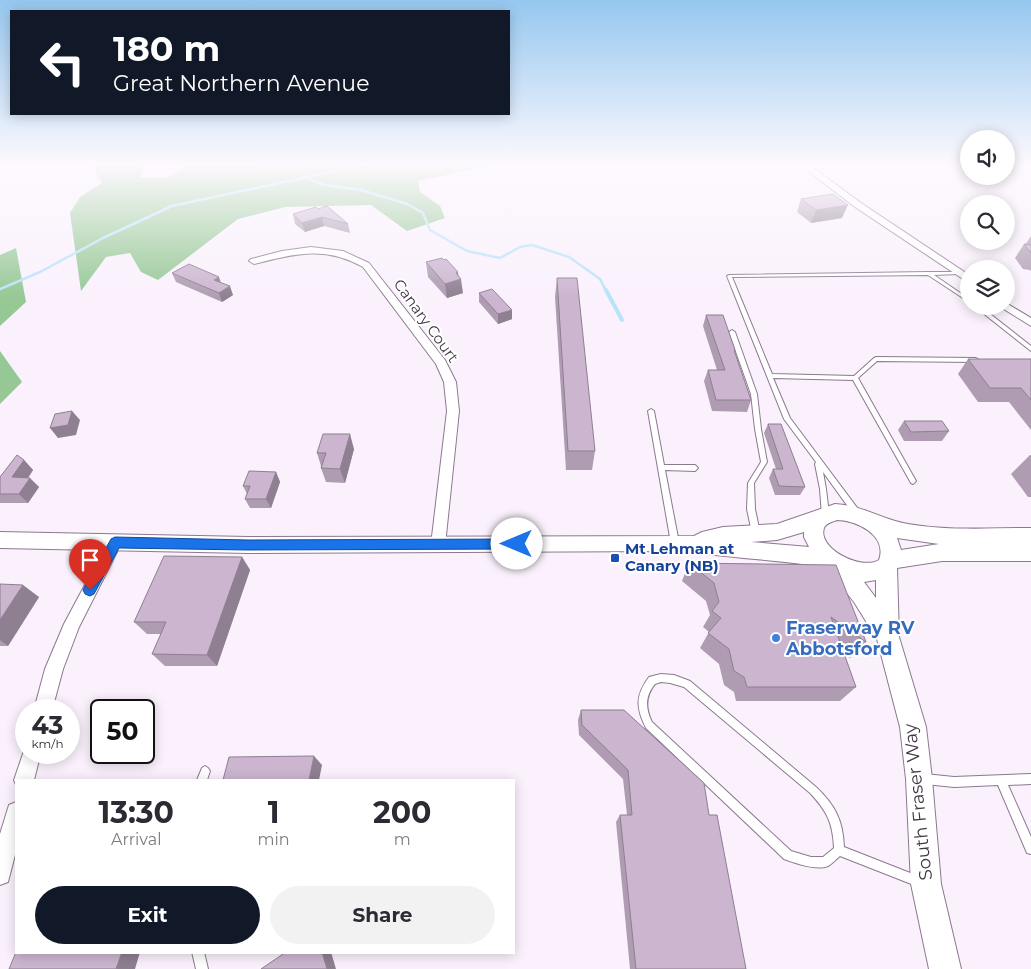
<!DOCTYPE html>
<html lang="en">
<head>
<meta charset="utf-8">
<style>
	body { margin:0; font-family:Montserrat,sans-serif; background:#f2f2f3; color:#2b2b33; height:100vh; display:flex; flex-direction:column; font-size:19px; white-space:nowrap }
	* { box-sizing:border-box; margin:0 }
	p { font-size:16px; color:#7c7c81 }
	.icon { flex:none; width:28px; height:28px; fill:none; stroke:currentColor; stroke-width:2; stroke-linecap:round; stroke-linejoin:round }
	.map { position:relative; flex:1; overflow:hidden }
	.drawer { position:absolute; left:15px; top:779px; width:500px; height:175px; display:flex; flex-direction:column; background:#fff; border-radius:0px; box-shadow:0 2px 12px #0003 }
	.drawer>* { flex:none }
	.hud { position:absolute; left:10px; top:10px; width:500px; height:105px; border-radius:0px; box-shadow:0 2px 12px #0003; background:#111827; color:#fff; overflow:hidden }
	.buttons { position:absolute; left:960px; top:130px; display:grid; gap:10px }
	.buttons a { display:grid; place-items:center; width:55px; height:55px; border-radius:50%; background:#fff; box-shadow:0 2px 12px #0003; font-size:25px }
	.speed { position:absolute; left:15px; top:699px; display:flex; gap:10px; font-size:25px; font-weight:700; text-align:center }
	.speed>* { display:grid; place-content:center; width:65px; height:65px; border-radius:50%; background:#fff; box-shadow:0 2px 12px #0003; line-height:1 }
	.speed small { font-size:12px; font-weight:400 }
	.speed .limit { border:2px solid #111; border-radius:8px; background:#fff; color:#111 }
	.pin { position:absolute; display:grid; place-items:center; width:42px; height:42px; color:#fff; margin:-51px -21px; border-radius:50% 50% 50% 0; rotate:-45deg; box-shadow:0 0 5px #0007 }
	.pin .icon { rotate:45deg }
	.me { position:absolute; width:55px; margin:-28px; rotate:270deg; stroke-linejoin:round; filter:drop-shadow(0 0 4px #0008) }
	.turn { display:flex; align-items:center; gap:18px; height:105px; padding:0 20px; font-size:22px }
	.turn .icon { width:65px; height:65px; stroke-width:2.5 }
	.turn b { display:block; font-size:35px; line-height:42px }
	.eta { display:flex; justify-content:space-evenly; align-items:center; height:85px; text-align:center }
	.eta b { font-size:30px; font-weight:700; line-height:35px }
	.button { display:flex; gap:10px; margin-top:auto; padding:10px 20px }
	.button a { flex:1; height:58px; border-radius:30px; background:#111827; color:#fff; font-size:20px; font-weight:700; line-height:58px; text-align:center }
	.button a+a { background:#f2f2f3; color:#2b2b33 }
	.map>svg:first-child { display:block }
	.forest { fill:#95c894 }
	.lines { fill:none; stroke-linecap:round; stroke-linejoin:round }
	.stream-far1 { stroke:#b8e3fa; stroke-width:2.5 }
	.stream { stroke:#b8e3fa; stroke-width:4 }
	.lane-casing { stroke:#8c7890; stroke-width:2 }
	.street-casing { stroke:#8c7890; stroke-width:2 }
	.secondary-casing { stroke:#8c7890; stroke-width:2 }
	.lane { fill:#fff; fill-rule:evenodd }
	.street { fill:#fff; fill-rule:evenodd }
	.secondary { fill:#fff; fill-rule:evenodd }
	.wall { fill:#af9cb2 }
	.shaded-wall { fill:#8e7f91 }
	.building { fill:#cbb5cf; stroke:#8e7f91 }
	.route { fill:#1a73e8; stroke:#114b97 }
	.transit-dot { fill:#1a4fb4; stroke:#fff; stroke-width:2 }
	.shop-dot { fill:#3f7fe0; stroke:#fff; stroke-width:2 }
	.labels { text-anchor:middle; stroke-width:4; stroke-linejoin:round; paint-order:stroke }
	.street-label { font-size:15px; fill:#403742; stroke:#fff }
	.transit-label { font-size:15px; font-weight:bold; fill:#164399; stroke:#fff; text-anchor:start }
	.near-shop-label { font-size:18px; font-weight:bold; fill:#366cbe; stroke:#fff; text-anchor:start }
	.near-street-label { font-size:18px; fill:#403742; stroke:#fff }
</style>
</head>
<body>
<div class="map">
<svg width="1031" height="969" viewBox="0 0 1031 969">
	<rect width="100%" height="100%" fill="#faf1fc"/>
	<g class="forest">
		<path d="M91,164H134L143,168L141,178H167L191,164H499L418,181L420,192L440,206L445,218L407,231L371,205L285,207L238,219L158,280L141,272L130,253L106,257L81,291L70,213L80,197L102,183Z"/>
		<path d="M16,248L26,302L0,326V255Z"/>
		<path d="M0,351L22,382L0,404Z"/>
	</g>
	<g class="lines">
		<g class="stream-far1">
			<path d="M304,177L324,185L361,190L407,204L423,213L430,230L467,251L500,258L520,247L532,245L569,257L600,279L606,291"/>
			<path d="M0,289L40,272L103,238L172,206L368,164"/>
		</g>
		<path class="stream" d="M606,290L622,320"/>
		<defs>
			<g id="lane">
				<path d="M928,272H961V273L959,274L934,275L969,299V302L928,275L732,277L772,374L854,376L874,358L876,357L976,358L979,360L976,362L877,361L858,378L916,481L913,484L911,483L853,380L773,378L790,418L861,513L860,515H854L823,472L826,489L829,514L828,516H822L820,489L815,464L816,462L784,419L727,276L729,275Z"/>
				<path d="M974,306H980L1031,346V351Z"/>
				<path d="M732,330L735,332L757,394L761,429L767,462L754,483L755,509L760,533L759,535L756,536L753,535L752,533L747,509L748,483L761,462L755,429L751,394L729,332Z"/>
				<path d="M651,409L654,411L664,465H695L698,468L695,471L665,470L679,543L678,545L675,546L672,545L671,543L648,411Z"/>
				<path d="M661,674L674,675L690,681L816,787C835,805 843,820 844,847L923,878L924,882L923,886L919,887L840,856C836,859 832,864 828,866C817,871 795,863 784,859L646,728C636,708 635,696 649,677ZM661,682L670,683L684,687L810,793C827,811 833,823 834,848L823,857H811L791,851L652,722C645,708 645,696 655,684Z"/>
				<path d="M205,766L208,768L210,771L207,780H197L202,768Z"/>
				<path d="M925,774L954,777L1031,774V784L1008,785L1031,837V854L1027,853L998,785L954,787L925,784L922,782L920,779L922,776Z"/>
				<path d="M192,952H204L208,969H196Z"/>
			</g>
			<g id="street">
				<path d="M799,164H808L861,203L969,275V283L855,207Z"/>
				<path d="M311,247L343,251L369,263L445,360L456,382L459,411L445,545L443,549L438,551L433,549L431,545L447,411L444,382L436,364L363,267C324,245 294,254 254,264L249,261L251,259L282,251Z"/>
				<path d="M1006,303L1031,318V326L1002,308L1001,306H1006Z"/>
				<path d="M115,536L120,538L122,542L79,627L63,669L52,710H34L45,669L64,624L110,538Z"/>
				<path d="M26,745V752H41L34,780H16V785L14,780Z"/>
				<path d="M16,802V851L8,882L0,885V834L9,805Z"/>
			</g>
			<path id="secondary" d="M835,504C862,505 883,520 908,524C948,531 990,528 1031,528V561H942L897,568L899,637L926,727L932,779L941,884L961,969H929L911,884L906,779L900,727L877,639L854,602L826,567C779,560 731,558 684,551L248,553L0,548V532L248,537L694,536L702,532L723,527L777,524ZM837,520C856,520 888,535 879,560C861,571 817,548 824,528C826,523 832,522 837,520ZM804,532V537L809,547L751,542L777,540ZM897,538L939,544L901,550ZM876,580V598L864,582Z"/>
		</defs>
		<use href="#lane" class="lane-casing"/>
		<use href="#street" class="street-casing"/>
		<use href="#secondary" class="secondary-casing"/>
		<use href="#lane" class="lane"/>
		<use href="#street" class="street"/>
		<use href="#secondary" class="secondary"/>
	</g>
	<g class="wall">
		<path d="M801,199L842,218L811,223L797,212Z"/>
		<path d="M318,209L348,224L350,233L324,226L305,232L295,224L293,214Z"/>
		<path d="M1031,236V271L1030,270L1023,269L1015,258L1024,244L1025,245Z"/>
		<path d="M426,262L463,293L447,298L428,277Z"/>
		<path d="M172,273L221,283L233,295L222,302L176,282Z"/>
		<path d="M557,278L595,451L592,470H566L555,297Z"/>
		<path d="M479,293L512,319L498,324L479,302Z"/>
		<path d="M706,315L735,350V352L751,400L747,412L712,411L704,381L708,370H717L703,326Z"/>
		<path d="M968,359H1031V430L1009,402H978L958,374Z"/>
		<path d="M904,421L949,431L942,441H904L898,430Z"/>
		<path d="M768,424L805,487L800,495H775L769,478L773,469H776L764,433Z"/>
		<path d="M354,449L345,483L326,482L321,468V466L317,453Z"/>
		<path d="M1030,455H1031V497H1028L1011,474Z"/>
		<path d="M24,460L33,470L28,478L39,487L28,503H0V477Z"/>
		<path d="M276,472L280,482L271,508H250L245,499L247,494L243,486Z"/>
		<path d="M242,557L250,570L217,666H165L152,654L161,634H147L134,622Z"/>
		<path d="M689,563L836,565L866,642L850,658L844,653L856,687L840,701H736L734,692L724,685L719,664L700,648L709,632L703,627L710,615L706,601L682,581Z"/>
		<path d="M0,584L39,597L8,646H0Z"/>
		<path d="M581,710L709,815L746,969H630L616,822L620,815H627L623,779L579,735L578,720Z"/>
	</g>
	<g class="shaded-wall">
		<path d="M848,205L842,218L811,223L816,210Z"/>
		<path d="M322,217L324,226L305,232L302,223Z"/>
		<path d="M458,272L459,280L461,279L463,293L447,298L445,284L456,273Z"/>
		<path d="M219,277L222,286L214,280Z"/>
		<path d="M230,286L233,295L222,302L219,293Z"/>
		<path d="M512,310V319L498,324V314Z"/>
		<path d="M72,411L80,420L76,435L58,438L50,428Z"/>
		<path d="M350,434L354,449L345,483L340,469Z"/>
		<path d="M24,460L33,470L22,487L12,477Z"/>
		<path d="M276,472L280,482L271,508L266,499Z"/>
		<path d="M30,478L39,487L28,503L19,494Z"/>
		<path d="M242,557L250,570L217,666L207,655Z"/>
		<path d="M23,585L39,597L8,646L0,640V620Z"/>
		<path d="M314,756L322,765L319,780H309Z"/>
		<path d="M122,952H140L135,969H116Z"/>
		<path d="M322,952H331L336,969H327Z"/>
	</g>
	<g class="building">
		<path d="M833,194L848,205L816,210L801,199Z"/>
		<path d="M327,206L348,224L322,217L302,223L293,214L316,207L318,209Z"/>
		<path d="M1024,244L1031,245V253Z"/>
		<path d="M442,258L444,260L446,259L458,272L456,273L461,279L445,284L426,262Z"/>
		<path d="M189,264L219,277L214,280L230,286L219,293L172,273Z"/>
		<path d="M557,278H577L595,451H568Z"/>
		<path d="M492,289L512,310L498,314L479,293Z"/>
		<path d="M706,315H723L735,350H734L751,400H716L708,370H725Z"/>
		<path d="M968,359H1031V400L1021,388H990Z"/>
		<path d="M72,411L68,425L50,428L55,414Z"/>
		<path d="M904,421H942L949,431L911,432Z"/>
		<path d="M768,424H781L805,487L779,486L773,469H783Z"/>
		<path d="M323,434H350L340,469L321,468L326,453H317Z"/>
		<path d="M17,455L24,460L12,477L30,478L19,494H0V477Z"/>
		<path d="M249,471L276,472L266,499H245L250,486H243Z"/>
		<path d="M164,556L242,557L207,655L152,654L166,622H134Z"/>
		<path d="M689,563L836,565L866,642L831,617L856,687H747L744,677L734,671L729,649L708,633L721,618L712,611L719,602L714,583Z"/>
		<path d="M0,584L23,585L0,620Z"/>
		<path d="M581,710H624L704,783L709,815H717L746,969H636L620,815H632L628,770L582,725Z"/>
		<path d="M314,756L309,780H223L229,757Z"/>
		<path d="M16,952H122L116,969H9Z"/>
		<path d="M286,952H322L327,969H261Z"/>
	</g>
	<linearGradient id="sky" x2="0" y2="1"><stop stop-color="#95c7ef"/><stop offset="0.55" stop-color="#fdf9fe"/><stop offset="1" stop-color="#fdf9fe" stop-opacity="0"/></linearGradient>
	<rect width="1031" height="299" fill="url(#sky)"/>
	<path class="route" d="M115,537L248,540L517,539L521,541L523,544L521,548L517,549L248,550L119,548L94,594L90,596L85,594L83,590L85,586L111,539Z"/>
	<rect class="transit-dot" x="610" y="553" width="10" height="10" rx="2.5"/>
	<circle class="shop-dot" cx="776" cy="638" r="5"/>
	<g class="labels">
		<g class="street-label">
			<text transform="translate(426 321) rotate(54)" y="5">Canary Court</text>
		</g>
		<g class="transit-label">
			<text x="625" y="554">Mt Lehman at<tspan x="625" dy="17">Canary (NB)</tspan></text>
		</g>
		<g class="near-shop-label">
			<text x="786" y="634">Fraserway RV<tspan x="786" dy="21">Abbotsford</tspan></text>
		</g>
		<g class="near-street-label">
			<text transform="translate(918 802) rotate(-96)" y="6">South Fraser Way</text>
		</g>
	</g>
</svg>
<div class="buttons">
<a><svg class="icon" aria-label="sound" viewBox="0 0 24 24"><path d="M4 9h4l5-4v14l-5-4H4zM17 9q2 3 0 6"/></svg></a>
<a><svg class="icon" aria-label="search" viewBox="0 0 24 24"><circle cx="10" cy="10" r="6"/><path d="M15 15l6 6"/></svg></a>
<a><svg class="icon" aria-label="layers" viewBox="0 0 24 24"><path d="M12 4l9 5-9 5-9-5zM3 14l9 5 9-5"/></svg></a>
</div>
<div class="speed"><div>43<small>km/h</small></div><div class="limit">50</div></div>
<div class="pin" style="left:90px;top:590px;background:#d93025"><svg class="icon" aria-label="arrive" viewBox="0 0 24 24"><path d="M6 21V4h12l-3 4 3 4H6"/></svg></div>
<svg class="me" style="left:517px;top:544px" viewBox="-20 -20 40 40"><circle r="19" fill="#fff"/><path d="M0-13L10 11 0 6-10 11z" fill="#1a73e8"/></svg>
<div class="hud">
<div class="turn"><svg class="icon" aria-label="left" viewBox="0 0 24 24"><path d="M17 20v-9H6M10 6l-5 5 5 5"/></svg><div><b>180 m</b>Great Northern Avenue</div></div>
</div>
<section class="drawer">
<div class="eta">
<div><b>13:30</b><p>Arrival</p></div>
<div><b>1</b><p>min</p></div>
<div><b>200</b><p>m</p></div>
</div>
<div class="button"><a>Exit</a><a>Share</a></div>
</section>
</div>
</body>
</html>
